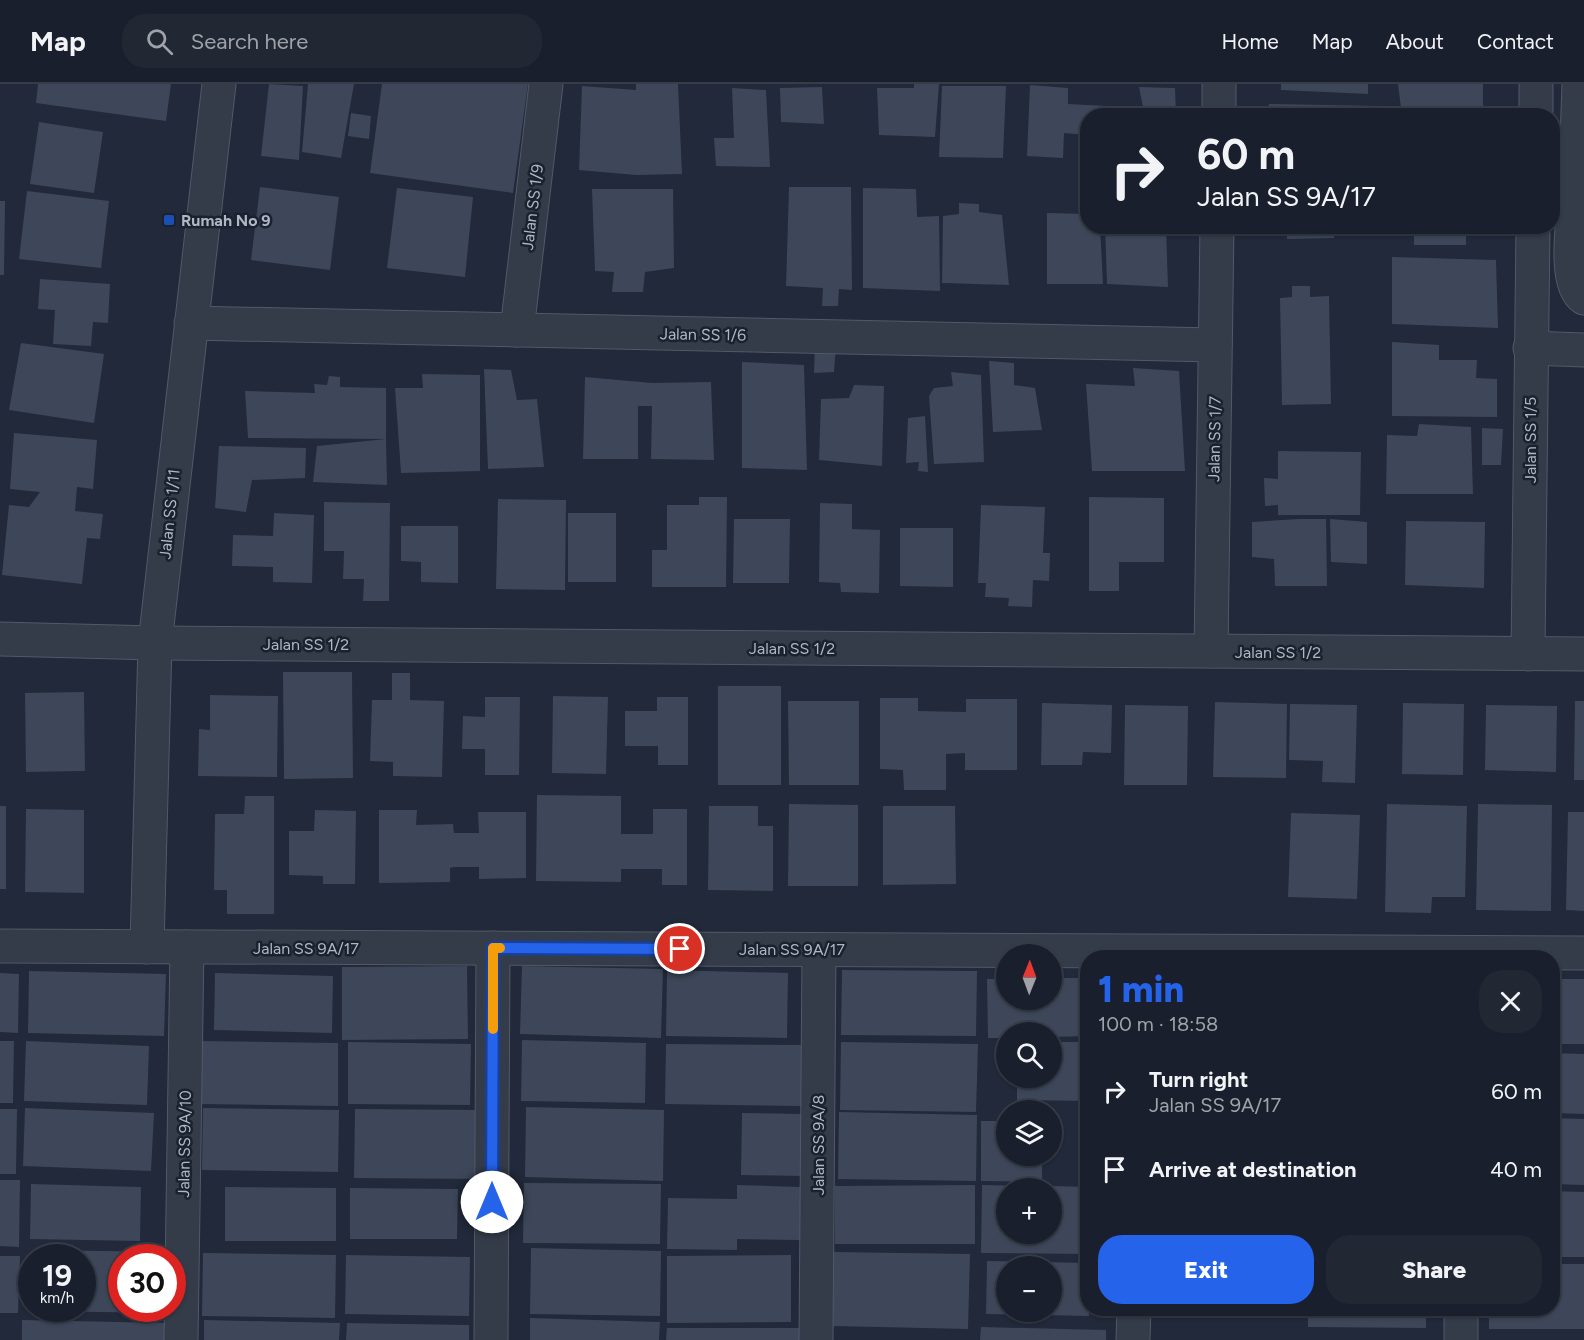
<!DOCTYPE html>
<html lang="en">
<head>
<meta charset="utf-8">
<style>
	body { margin:0; font-family:Figtree,sans-serif; background:#222734; color:#f1f3f6; height:100vh; display:flex; flex-direction:column; font-size:22px; white-space:nowrap }
	* { box-sizing:border-box; margin:0 }
	p { font-size:20px; color:#9fa2a9 }
	.icon { flex:none; width:33px; height:33px; fill:none; stroke:currentColor; stroke-width:2; stroke-linecap:round; stroke-linejoin:round }
	.map { position:relative; flex:1; overflow:hidden }
	.sheet { position:absolute; left:1080px; top:866px; width:480px; height:366px; display:flex; flex-direction:column; background:#191f2c; border-radius:24px; box-shadow:0 2px 4px #0004,0 0 0 2px #373d48 }
	.sheet>* { flex:none }
	.banner { position:absolute; left:1080px; top:24px; width:480px; height:126px; border-radius:24px; box-shadow:0 2px 4px #0004,0 0 0 2px #373d48; background:#191f2c; color:#f1f3f6; overflow:hidden }
	.needle { width:39px; rotate:1deg }
	.buttons { position:absolute; left:996px; top:860px; display:grid; gap:12px }
	.buttons a { display:grid; place-items:center; width:66px; height:66px; border-radius:50%; background:#191f2c; box-shadow:0 2px 4px #0004,0 0 0 2px #373d48; font-size:30px }
	.speed { position:absolute; left:18px; top:1160px; display:flex; gap:12px; font-size:30px; font-weight:700; text-align:center }
	.speed>* { display:grid; place-content:center; width:78px; height:78px; border-radius:50%; background:#191f2c; box-shadow:0 2px 4px #0004,0 0 0 2px #373d48; line-height:1 }
	.speed small { font-size:15px; font-weight:400 }
	.speed .limit { border:9px solid #d22; background:#fff; color:#111 }
	.pin { position:absolute; display:grid; place-items:center; width:51px; height:51px; color:#fff; margin:-26px; border:3px solid #fff; border-radius:50%; box-shadow:0 2px 6px #0007 }
	.me { position:absolute; width:66px; margin:-33px; rotate:0deg; stroke-linejoin:round; filter:drop-shadow(0 0 4px #0008) }
	.turn { display:flex; align-items:center; gap:21px; height:126px; padding:0 18px; font-size:27px }
	.turn .icon { width:78px; height:78px; stroke-width:2.5 }
	.turn b { display:block; font-size:42px; line-height:51px }
	.round { display:grid; place-items:center; flex:none; width:63px; height:63px; border-radius:24px; background:#222734 }
	.head { display:flex; align-items:center; justify-content:space-between; height:102px; padding:0 18px }
	h1 { font-size:36px; font-weight:800; line-height:45px; color:#2563eb }
	.primary-button { display:flex; gap:12px; margin-top:auto; padding:12px 18px }
	.primary-button a { flex:1; height:69px; border-radius:24px; background:#2563eb; color:#fff; font-size:24px; font-weight:800; line-height:69px; text-align:center }
	.primary-button a+a { background:#222734; color:#f1f3f6 }
	ul { padding:0; list-style:none }
	li { display:flex; align-items:center; gap:18px; height:78px; padding:0 18px }
	li div { flex:1 }
	li b { display:block; font-size:22px }
	li em { font-style:normal }
	header { display:flex; align-items:center; gap:36px; box-sizing:border-box; height:84px; padding:0 30px; background:#191f2c; border-bottom:2px solid #373d48 }
	header strong { font-size:28px }
	nav { display:flex; gap:33px; margin-inline-start:auto; font-size:21px }
	.search { width:420px; height:54px; background:#222734; display:flex; align-items:center; gap:15px; box-sizing:border-box; padding:0 21px; border-radius:24px; color:#9fa2a9; font-size:22px }
	.map>svg:first-child { display:block }
	.building { fill:#3d4759; fill-rule:evenodd }
	.lines { fill:none; stroke-linecap:round; stroke-linejoin:round }
	.minor-casing { stroke:#525968; stroke-width:35 }
	.minor { stroke:#343c4a; stroke-width:33 }
	.route-casing { stroke:#184099; stroke-width:15 }
	.route { stroke:#2563eb; stroke-width:10 }
	.slow { stroke:#f59e0b; stroke-width:10 }
	.transit-dot { fill:#1a4fb4; stroke:#1a212f; stroke-width:2 }
	.labels { text-anchor:middle; stroke-width:5; stroke-linejoin:round; paint-order:stroke }
	.street-label { font-size:16px; fill:#afb6c6; stroke:#1a212f }
	.poi-label { font-size:16px; font-weight:bold; fill:#afb6c6; stroke:#1a212f; text-anchor:start }
</style>
</head>
<body>
<header>
<strong>Map</strong>
<div class="search"><svg class="icon" aria-label="search" viewBox="0 0 24 24"><circle cx="10" cy="10" r="6"/><path d="M15 15l6 6"/></svg>Search here</div>
<nav><a>Home</a><a>Map</a><a>About</a><a>Contact</a></nav>
</header>
<div class="map">
<svg width="1584" height="1256" viewBox="0 0 1584 1256">
	<rect width="100%" height="100%" fill="#21293a"/>
	<g class="building">
		<path d="M38,0H171L166,37L36,19Z"/>
		<path d="M269,0L303,2L299,76L261,72Z"/>
		<path d="M308,0H354L341,74L302,68Z"/>
		<path d="M382,0H528L513,109L370,89Z"/>
		<path d="M636,0H678L682,90L636,91L579,86L582,2L636,6Z"/>
		<path d="M914,0H939L935,53L879,51L877,4H914Z"/>
		<path d="M1281,0H1368V10L1281,6Z"/>
		<path d="M1398,0H1483V32H1402Z"/>
		<path d="M1030,1L1068,4V20L1107,22L1143,23L1139,3L1175,4L1176,32H1088V51L1064,49L1063,74L1027,72Z"/>
		<path d="M942,2H1006L1003,74L939,73Z"/>
		<path d="M822,3L824,40L781,38L780,4Z"/>
		<path d="M732,4L766,6L770,83L716,82L714,54H734Z"/>
		<path d="M1269,20L1380,22V32H1269Z"/>
		<path d="M351,29L371,32L369,55L348,52Z"/>
		<path d="M39,38L103,48L94,109L30,100Z"/>
		<path d="M260,103L339,113L330,186L251,176Z"/>
		<path d="M789,103H851L852,206L839,205L838,222H822L823,204L786,202Z"/>
		<path d="M397,104L473,113L465,193L387,184Z"/>
		<path d="M863,104L916,105L917,133L939,132L940,207L863,204Z"/>
		<path d="M592,105H673L674,184L645,188L643,208H612L614,188L595,187Z"/>
		<path d="M27,107L109,117L101,184L19,175Z"/>
		<path d="M0,117H5L4,191H0Z"/>
		<path d="M959,119L979,120V128L1002,131L1009,201L942,199L943,132L959,130Z"/>
		<path d="M1047,129L1088,130V142H1100L1103,200H1047Z"/>
		<path d="M1105,142H1166L1168,203L1107,200Z"/>
		<path d="M1287,142H1335L1334,154L1287,155Z"/>
		<path d="M1393,142H1480V148H1466V161H1414V151H1393Z"/>
		<path d="M1392,173L1496,176L1498,244L1392,240Z"/>
		<path d="M40,195L110,200L108,239L93,238L91,262L53,260L55,226L38,225Z"/>
		<path d="M1292,202H1310V213L1329,212L1331,320L1282,321L1280,214L1292,213Z"/>
		<path d="M1392,258L1439,261V276H1477L1476,294L1497,295V333L1392,332Z"/>
		<path d="M21,259L104,270L94,339L9,326Z"/>
		<path d="M815,260L836,261L834,288L814,289Z"/>
		<path d="M989,277L1014,279V301L1035,304L1042,346L993,348Z"/>
		<path d="M742,278L804,281L807,386L742,384Z"/>
		<path d="M1133,284L1179,287L1185,387H1092L1086,300L1135,302Z"/>
		<path d="M484,285L511,286L517,316L537,315L544,383L488,385Z"/>
		<path d="M951,288L981,291L984,378L934,380L929,312L934,304L953,302Z"/>
		<path d="M422,290L480,291V387L401,389L395,304H423Z"/>
		<path d="M329,292L340,293V303L386,304V355L248,354L245,307L315,309L314,300L327,301Z"/>
		<path d="M585,293L652,299L711,298L714,376L651,375L652,322H638V375H583Z"/>
		<path d="M854,301L884,302L882,382L819,376L821,315L849,314Z"/>
		<path d="M925,332L928,388L918,387L919,378L906,379L908,334Z"/>
		<path d="M1419,340L1471,343L1473,410H1386L1387,351L1417,352Z"/>
		<path d="M1482,344L1503,345L1501,381H1482Z"/>
		<path d="M14,349L97,356L93,405L77,403L75,427L103,430L100,455L87,454L82,500L2,491L9,421L29,423L40,408L10,405Z"/>
		<path d="M386,355L387,401L313,398L317,362Z"/>
		<path d="M219,362L306,364L305,394L252,396L246,428L215,424Z"/>
		<path d="M1278,367L1361,368L1360,431H1278V421L1265,422L1264,394L1278,395Z"/>
		<path d="M699,413H727L726,503H652V466H667V421H699Z"/>
		<path d="M1089,413L1164,414V478H1119V507H1089Z"/>
		<path d="M498,415L566,416L565,506L496,505Z"/>
		<path d="M324,418L390,419L389,517H363L364,495H343L344,467H324Z"/>
		<path d="M820,419L852,420V445L880,446L879,509L841,508L840,499L819,498Z"/>
		<path d="M981,421L1045,423L1043,469H1050L1049,497L1033,496L1032,523L1008,522L1009,514L985,513L986,499H978Z"/>
		<path d="M274,429L314,431L312,499L273,498V483L232,482L233,451L273,452Z"/>
		<rect x="568" y="429" width="48" height="69"/>
		<path d="M734,435H790L789,499H733Z"/>
		<path d="M1299,435H1326L1327,502H1275L1274,475L1252,473V438Z"/>
		<path d="M1330,435L1367,438V480L1331,478Z"/>
		<path d="M1406,437L1485,438L1484,504L1405,501Z"/>
		<path d="M401,442H458V499L421,498V478L401,477Z"/>
		<path d="M900,444H953V503L900,502Z"/>
		<path d="M283,588H352L353,694L284,695Z"/>
		<path d="M392,589H410V616L444,617L442,693L393,692V678L370,677L372,616H392Z"/>
		<rect x="718" y="602" width="63" height="99"/>
		<path d="M84,608L85,687L26,688L25,609Z"/>
		<path d="M210,611L278,612L277,693L198,692L199,645L210,646Z"/>
		<path d="M553,612L608,613L606,690L552,689Z"/>
		<path d="M485,613H520L519,691H485V665H462L463,632L485,633Z"/>
		<path d="M657,613H688V681H658V662H625V627H657Z"/>
		<path d="M880,614H918V627L966,628V615H1017V686H965V669L946,670V706H904L903,686L880,685Z"/>
		<path d="M788,617H859V701H789Z"/>
		<path d="M1575,617H1584V696H1574Z"/>
		<path d="M1215,618L1287,620L1286,694L1213,693Z"/>
		<path d="M1042,619L1112,621L1111,669L1083,668L1082,681H1041Z"/>
		<path d="M1403,619L1464,620L1463,691L1402,690Z"/>
		<path d="M1290,620L1357,621L1355,699L1322,698L1323,677L1289,676Z"/>
		<path d="M1125,621L1188,622L1187,701H1124Z"/>
		<path d="M1486,621L1557,622L1556,688L1485,686Z"/>
		<path d="M537,711L621,712V750H653V725H687V801H662V785H621V798L536,797Z"/>
		<path d="M245,712H274V830H227V806H214L215,730H244Z"/>
		<path d="M789,720L858,721V802H788Z"/>
		<path d="M1387,720L1467,722L1465,813H1432L1431,829L1385,828Z"/>
		<path d="M1478,720L1552,721L1551,827L1476,826Z"/>
		<rect x="0" y="722" width="6" height="83"/>
		<path d="M709,722H758V742H773V807L708,806Z"/>
		<path d="M883,722H955L956,800L883,801Z"/>
		<path d="M26,725L84,726V809L25,808Z"/>
		<path d="M315,726L356,727L355,800H323V792L289,791V747H314Z"/>
		<path d="M379,726H417L416,741L453,740L454,749H479L478,728H526V794L479,795V783H454L450,784V798L379,799Z"/>
		<path d="M1568,728H1584V827L1566,826Z"/>
		<path d="M1291,729L1360,731L1357,815L1288,813Z"/>
		<path d="M467,882L468,955L342,956V883Z"/>
		<path d="M522,882L663,885L661,954L520,950Z"/>
		<path d="M667,886L788,889L787,954L666,952Z"/>
		<path d="M842,886L977,887L976,952L841,951Z"/>
		<path d="M29,887L166,890L164,952L28,949Z"/>
		<path d="M0,889L19,890L18,949L0,948Z"/>
		<path d="M215,889L333,892L332,949L214,946Z"/>
		<path d="M1052,894H1088V952L1052,953V948H1006V954H988L987,895H1006V915H1052Z"/>
		<rect x="1552" y="895" width="32" height="65"/>
		<path d="M522,956L646,959L645,1019L521,1017Z"/>
		<path d="M0,957H14L13,1019H0Z"/>
		<path d="M26,957L149,962L147,1021L24,1017Z"/>
		<path d="M201,957L338,959V1022L200,1020Z"/>
		<path d="M348,958L471,960L470,1021L348,1020Z"/>
		<path d="M841,958L978,960L976,1028L840,1026Z"/>
		<path d="M1052,958H1088V1017L1017,1016V993H1052Z"/>
		<path d="M666,960L803,961L801,1022L665,1020Z"/>
		<path d="M1552,969L1584,970V1030L1552,1029Z"/>
		<path d="M526,1023L664,1026L663,1097L525,1093Z"/>
		<path d="M25,1024L154,1029L151,1087L23,1082Z"/>
		<path d="M203,1024L339,1026L338,1088L202,1086Z"/>
		<path d="M0,1025H17L16,1090H0Z"/>
		<path d="M355,1025L485,1026V1095L354,1094Z"/>
		<path d="M839,1028L977,1031L976,1097L838,1095Z"/>
		<path d="M742,1029L803,1030L802,1092L741,1091Z"/>
		<path d="M1552,1034L1584,1035V1101L1552,1100Z"/>
		<path d="M981,1037H1006V1071H1042V1098L981,1097Z"/>
		<path d="M0,1096H20L19,1163L0,1162Z"/>
		<path d="M524,1099L661,1100L660,1160L523,1159Z"/>
		<path d="M31,1100L141,1103L140,1157L30,1155Z"/>
		<path d="M737,1101L801,1103L800,1156L737,1155V1166L667,1165L668,1114L737,1115Z"/>
		<path d="M975,1101V1160H835V1102Z"/>
		<path d="M982,1101L1037,1102L1006,1104V1149H1052V1102L1088,1103V1170L981,1169Z"/>
		<path d="M225,1103L336,1104V1157H225Z"/>
		<path d="M350,1104L458,1105L457,1155H350Z"/>
		<path d="M1552,1107L1584,1108V1173H1552Z"/>
		<path d="M531,1164L661,1167L660,1232L530,1230Z"/>
		<path d="M36,1166L169,1168V1173H122V1224H168V1229L35,1227V1224H82V1173H36Z"/>
		<path d="M834,1168L970,1170L968,1245L833,1242Z"/>
		<path d="M203,1169L336,1171L335,1234L202,1232Z"/>
		<path d="M346,1171L470,1173L469,1232L345,1230Z"/>
		<path d="M791,1171V1238L667,1239V1172Z"/>
		<path d="M0,1172H20L18,1229H0Z"/>
		<path d="M987,1177L1088,1179L1089,1232L986,1230ZM1006,1182H1052V1227H1006Z"/>
		<path d="M1552,1180H1584V1245H1489V1224H1552Z"/>
		<path d="M1170,1224H1296L1295,1231L1170,1229Z"/>
		<path d="M1308,1224H1426V1244L1308,1243Z"/>
		<path d="M530,1234L660,1238L659,1256H530Z"/>
		<path d="M22,1236L168,1239V1256H22Z"/>
		<path d="M204,1236L340,1239L339,1256H204Z"/>
		<path d="M347,1239L469,1241V1256H346Z"/>
		<path d="M981,1243L1106,1246V1256H980Z"/>
		<path d="M667,1244H802V1256H666Z"/>
	</g>
	<g class="lines">
		<defs>
			<g id="minor">
				<path d="M1219,32V0"/>
				<path d="M1536,32V0"/>
				<path d="M1575,114L1579,0"/>
				<path d="M1584,114H1575C1573,136 1563,201 1584,214"/>
				<path d="M191,239L1215,261"/>
				<path d="M517,246L546,0"/>
				<path d="M1530,264L1584,266"/>
				<path d="M0,555L155,559L1584,570"/>
				<path d="M1211,567L1217,142"/>
				<path d="M1528,570L1533,142"/>
				<path d="M0,862L1584,869"/>
				<path d="M147,863L155,559L219,0"/>
				<path d="M181,1256L187,863"/>
				<path d="M491,1256L493,864"/>
				<path d="M816,1256L819,866"/>
				<path d="M1133,1256L1134,1224"/>
				<path d="M1461,1256V1224"/>
			</g>
		</defs>
		<use href="#minor" class="minor-casing"/>
		<use href="#minor" class="minor"/>
	</g>
	<g class="lines">
		<defs>
			<path id="route" d="M492,1118L493,864L680,865"/>
		</defs>
		<use href="#route" class="route-casing"/>
		<use href="#route" class="route"/>
		<path class="slow" d="M493,945V864H500"/>
	</g>
	<rect class="transit-dot" x="163" y="130" width="12" height="12" rx="3"/>
	<g class="labels">
		<g class="street-label">
			<text transform="translate(532 123) rotate(-83)" y="6">Jalan SS 1/9</text>
			<text transform="translate(703 250) rotate(1)" y="6">Jalan SS 1/6</text>
			<text transform="translate(1214 355) rotate(-89)" y="6">Jalan SS 1/7</text>
			<text transform="translate(1530 356) rotate(-90)" y="6">Jalan SS 1/5</text>
			<text transform="translate(169 430) rotate(-84)" y="6">Jalan SS 1/11</text>
			<text x="306" y="566">Jalan SS 1/2</text>
			<text x="792" y="570">Jalan SS 1/2</text>
			<text x="1278" y="574">Jalan SS 1/2</text>
			<text x="306" y="870">Jalan SS 9A/17</text>
			<text x="792" y="871">Jalan SS 9A/17</text>
			<text transform="translate(184 1060) rotate(-89)" y="6">Jalan SS 9A/10</text>
			<text transform="translate(818 1061) rotate(-90)" y="6">Jalan SS 9A/8</text>
		</g>
		<g class="poi-label">
			<text x="181" y="142">Rumah No 9</text>
		</g>
	</g>
</svg>
<div class="buttons">
<a><svg class="needle" viewBox="-14 -14 28 28"><path d="M0-13l5 13h-10z" fill="#e53935"/><path d="M0 13l5-13h-10z" fill="#9fa2a9"/></svg></a>
<a><svg class="icon" aria-label="search" viewBox="0 0 24 24"><circle cx="10" cy="10" r="6"/><path d="M15 15l6 6"/></svg></a>
<a><svg class="icon" aria-label="layers" viewBox="0 0 24 24"><path d="M12 4l9 5-9 5-9-5zM3 14l9 5 9-5"/></svg></a>
<a>+</a>
<a>−</a>
</div>
<div class="speed"><div>19<small>km/h</small></div><div class="limit">30</div></div>
<div class="pin" style="left:680px;top:865px;background:#d93025"><svg class="icon" aria-label="arrive" viewBox="0 0 24 24"><path d="M6 21V4h12l-3 4 3 4H6"/></svg></div>
<svg class="me" style="left:492px;top:1118px" viewBox="-20 -20 40 40"><circle r="19" fill="#fff"/><path d="M0-13L10 11 0 6-10 11z" fill="#2563eb"/></svg>
<div class="banner">
<div class="turn"><svg class="icon" aria-label="right" viewBox="0 0 24 24"><path d="M7 20v-9h11M14 6l5 5-5 5"/></svg><div><b>60 m</b>Jalan SS 9A/17</div></div>
</div>
<section class="sheet">
<div class="head"><div><h1>1 min</h1><p>100 m · 18:58</p></div><a class="round"><svg class="icon" aria-label="close" viewBox="0 0 24 24"><path d="M6 6l12 12M18 6L6 18"/></svg></a></div>
<ul>
<li><svg class="icon" aria-label="right" viewBox="0 0 24 24"><path d="M7 20v-9h11M14 6l5 5-5 5"/></svg><div><b>Turn right</b><p>Jalan SS 9A/17</p></div><em>60 m</em></li>
<li><svg class="icon" aria-label="arrive" viewBox="0 0 24 24"><path d="M6 21V4h12l-3 4 3 4H6"/></svg><div><b>Arrive at destination</b></div><em>40 m</em></li>
</ul>
<div class="primary-button"><a>Exit</a><a>Share</a></div>
</section>
</div>
</body>
</html>
